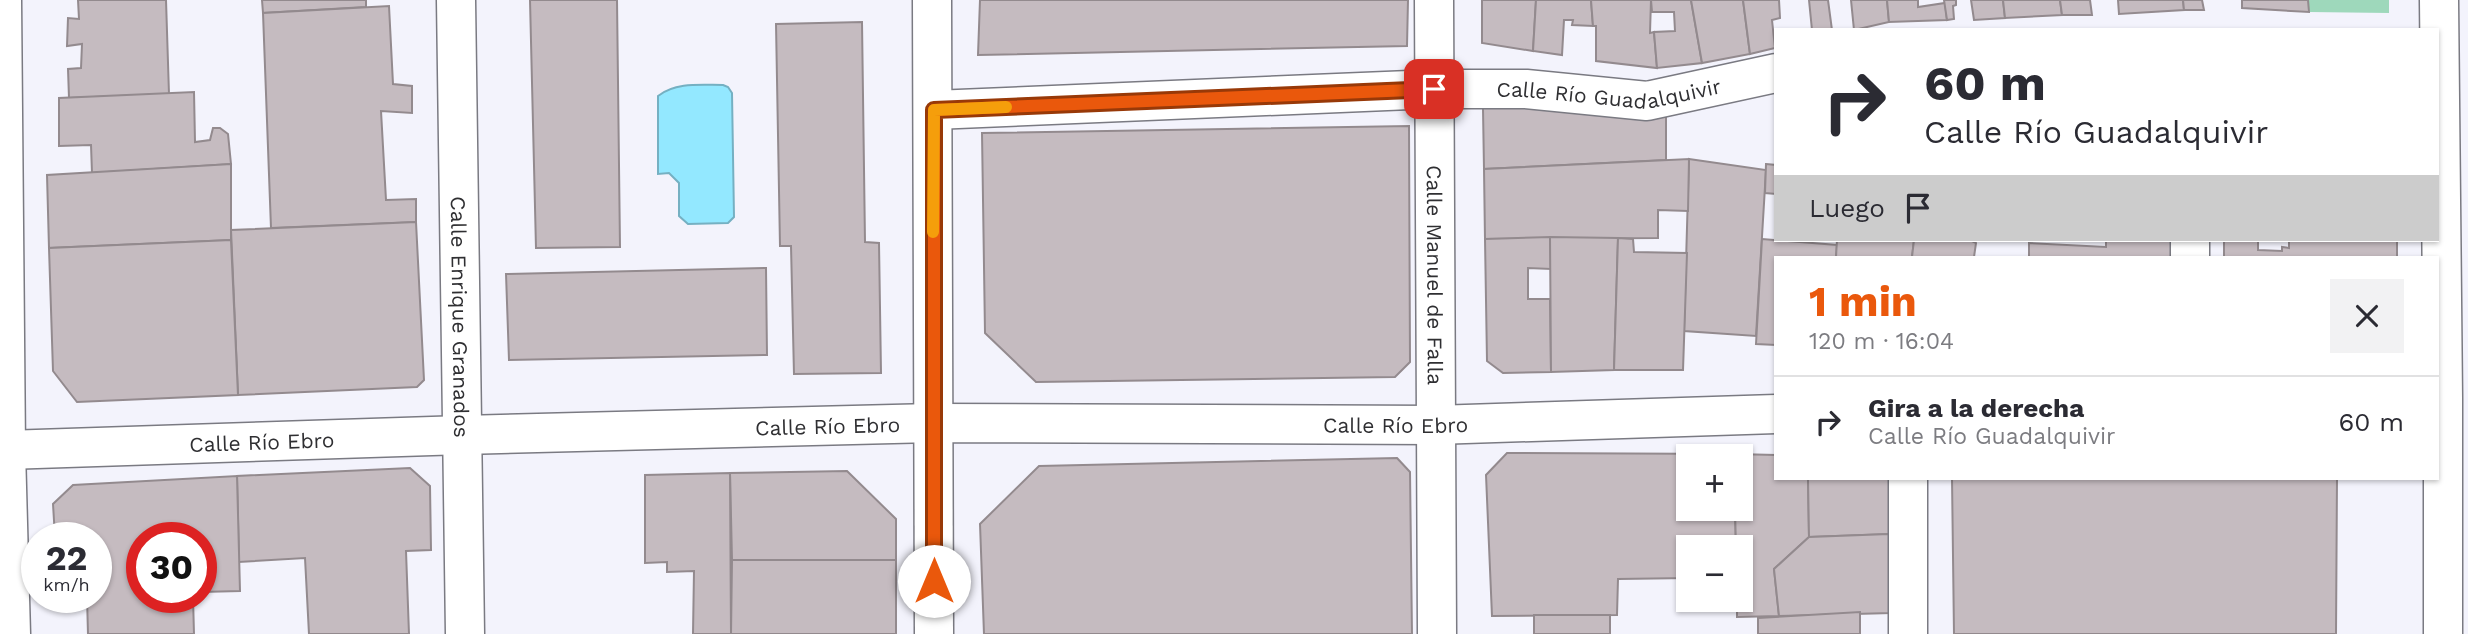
<!DOCTYPE html>
<html lang="es">
<head>
<meta charset="utf-8">
<style>
  :root { --surface:#fff; --page:#f2f2f3; --text:#2b2b33; --muted:#7c7c81; --line:#e1e1e2; --accent:#ea580c }
  body { margin:0; font-family:"Work Sans",sans-serif; background:var(--page); color:var(--text); height:100vh; display:flex; flex-direction:column; font-size:26px; white-space:nowrap }
  * { box-sizing:border-box; margin:0 }
  p { font-size:23px; color:var(--muted) }
  .icon { flex:none; width:38px; height:38px; fill:none; stroke:currentColor; stroke-width:2; stroke-linecap:round; stroke-linejoin:round }
  .map { position:relative; flex:1; overflow:hidden }
  .details { position:absolute; left:1774px; top:256px; width:665px; height:224px; display:flex; flex-direction:column; background:var(--surface); border-radius:0px; box-shadow:0 2px 5px #0004 }
  .details>* { flex:none }
  .hud { position:absolute; left:1774px; top:28px; width:665px; height:214px; border-radius:0px; box-shadow:0 2px 5px #0004; background:#fff; color:var(--text); overflow:hidden }
  .controls { position:absolute; left:1676px; top:444px; display:grid; gap:14px }
  .controls a { display:grid; place-items:center; width:77px; height:77px; border-radius:0px; background:var(--surface); box-shadow:0 2px 5px #0004; font-size:35px }
  .speed { position:absolute; left:21px; top:522px; display:flex; gap:14px; font-size:35px; font-weight:700; text-align:center }
  .speed>* { display:grid; place-content:center; width:91px; height:91px; border-radius:50%; background:var(--surface); box-shadow:0 2px 5px #0004; line-height:1 }
  .speed small { font-size:18px; font-weight:400 }
  .speed .limit { border:10px solid #d22; background:#fff; color:#111 }
  .pin { position:absolute; display:grid; place-items:center; width:60px; height:60px; color:#fff; margin:-30px; border-radius:14px; box-shadow:0 4px 10px #0006 }
  .me { position:absolute; width:77px; margin:-38px; rotate:0deg; stroke-linejoin:round; filter:drop-shadow(0 0 5px #0008) }
  .turn { display:flex; align-items:center; gap:24px; height:147px; padding:0 35px; font-size:32px }
  .turn .icon { width:91px; height:91px; stroke-width:2.5 }
  .turn b { display:block; font-size:49px; line-height:60px }
  .then { display:flex; align-items:center; height:66px; padding:0 35px; background:#0003; gap:14px; font-size:26px }
  .round { display:grid; place-items:center; flex:none; width:74px; height:74px; border-radius:0px; background:var(--page) }
  .head { display:flex; align-items:center; justify-content:space-between; height:119px; padding:0 35px }
  h1 { font-size:42px; font-weight:700; line-height:52px; color:var(--accent) }
  ul { padding:0; list-style:none }
  li { display:flex; align-items:center; gap:21px; height:91px; padding:0 35px; border-top:2px solid var(--line) }
  li div { flex:1 }
  li b { display:block; font-size:26px }
  li em { font-style:normal }
  .map>svg:first-child { display:block }
</style>
</head>
<body>
<div class="map">
<svg width="2468" height="634" viewBox="0 0 2468 634">
  <rect width="100%" height="100%" fill="#f3f3fc"/>
  <path fill="#9ed8bb" d="M 2308,0 L 2389,0 L 2389,13 L 2309,12 Z"/>
  <path fill="#93e8ff" stroke="#75b0c2" stroke-width="2" d="M 723,85 L 728,87 L 732,93 L 734,217 L 728,223 L 688,224 L 679,216 L 679,183 L 669,173 L 658,174 L 658,96 C 676,82 700,85 723,85 Z"/>
  <g fill="#c5bbc0" stroke="#938a8e" stroke-width="2">
    <path d="M 78,0 L 166,0 L 169,94 L 69,98 L 68,69 L 81,68 L 82,44 L 67,46 L 68,18 L 79,19 Z"/>
    <path d="M 262,0 L 366,0 L 366,7 L 263,13 Z"/>
    <path d="M 530,0 L 617,0 L 620,247 L 536,248 Z"/>
    <path d="M 980,0 L 1408,0 L 1407,46 L 978,55 Z"/>
    <path d="M 1482,0 L 1536,0 L 1533,51 L 1482,43 Z"/>
    <path d="M 1536,0 L 1591,0 L 1593,26 L 1572,25 L 1573,20 L 1564,20 L 1562,55 L 1533,51 Z"/>
    <path d="M 1591,0 L 1651,0 L 1650,33 L 1654,32 L 1657,68 L 1596,61 L 1596,26 L 1593,26 Z"/>
    <path d="M 1651,0 L 1691,0 L 1702,63 L 1657,68 L 1654,32 L 1675,31 L 1674,12 L 1652,12 Z"/>
    <path d="M 1691,0 L 1743,0 L 1750,54 L 1702,63 Z"/>
    <path d="M 1743,0 L 1779,0 L 1780,18 L 1772,20 L 1775,48 L 1750,54 Z"/>
    <path d="M 1809,0 L 1828,0 L 1832,30 L 1812,30 Z"/>
    <path d="M 1851,0 L 1887,0 L 1889,22 L 1854,30 Z"/>
    <path d="M 1887,0 L 1918,0 L 1918,7 L 1945,3 L 1947,20 L 1889,22 Z"/>
    <path d="M 1944,0 L 1956,0 L 1956,5 L 1953,6 L 1954,19 L 1947,20 Z"/>
    <path d="M 1971,0 L 2003,0 L 2005,18 L 1974,20 Z"/>
    <path d="M 2003,0 L 2060,0 L 2062,15 L 2005,18 Z"/>
    <path d="M 2060,0 L 2090,0 L 2092,15 L 2062,15 Z"/>
    <path d="M 2118,0 L 2183,0 L 2184,10 L 2119,14 Z"/>
    <path d="M 2183,0 L 2202,0 L 2204,10 L 2184,10 Z"/>
    <path d="M 2242,0 L 2308,0 L 2309,12 L 2242,8 Z"/>
    <path d="M 389,6 L 393,84 L 412,86 L 412,113 L 381,111 L 386,200 L 416,199 L 416,222 L 271,228 L 263,13 Z"/>
    <path d="M 862,22 L 865,242 L 879,243 L 881,373 L 794,374 L 791,246 L 780,246 L 776,24 Z"/>
    <path d="M 194,92 L 195,142 L 210,140 L 213,128 L 220,128 L 228,134 L 231,164 L 92,173 L 91,145 L 59,146 L 59,98 Z"/>
    <path d="M 1495,92 L 1666,115 L 1666,160 L 1484,169 L 1483,109 Z"/>
    <path d="M 1409,126 L 1410,362 L 1395,377 L 1036,382 L 985,333 L 982,133 Z"/>
    <path d="M 1689,159 L 1766,170 L 1756,336 L 1684,331 Z"/>
    <path d="M 1689,159 L 1688,211 L 1658,210 L 1658,238 L 1485,239 L 1484,169 Z"/>
    <path d="M 231,164 L 231,240 L 49,248 L 47,175 Z"/>
    <path d="M 1766,164 L 1776,165 L 1776,194 L 1765,193 Z"/>
    <path d="M 416,222 L 424,380 L 417,387 L 238,395 L 231,230 Z"/>
    <path d="M 1550,237 L 1551,269 L 1528,268 L 1528,299 L 1550,299 L 1551,372 L 1503,373 L 1487,361 L 1485,239 Z"/>
    <path d="M 1550,237 L 1618,238 L 1614,370 L 1551,372 Z"/>
    <path d="M 1618,238 L 1633,239 L 1634,252 L 1687,253 L 1683,370 L 1614,370 Z"/>
    <path d="M 1762,239 L 1837,245 L 1836,257 L 1776,257 L 1776,345 L 1756,344 Z"/>
    <path d="M 231,240 L 238,395 L 77,402 L 53,371 L 49,248 Z"/>
    <path d="M 1837,240 L 1914,240 L 1912,257 L 1836,257 Z"/>
    <path d="M 1914,240 L 1970,240 L 1976,243 L 1974,257 L 1912,257 Z"/>
    <path d="M 2106,240 L 2179,240 L 2178,257 L 2029,257 L 2029,243 L 2106,247 Z"/>
    <path d="M 2224,240 L 2258,240 L 2258,250 L 2282,251 L 2282,247 L 2289,248 L 2289,240 L 2397,240 L 2397,257 L 2224,257 Z"/>
    <path d="M 766,268 L 767,355 L 509,360 L 506,274 Z"/>
    <path d="M 1507,453 L 1734,454 L 1734,457 L 1689,457 L 1689,509 L 1735,509 L 1736,548 L 1689,548 L 1689,578 L 1618,579 L 1617,615 L 1492,616 L 1486,475 Z"/>
    <path d="M 1734,454 L 1776,455 L 1776,478 L 1808,478 L 1809,537 L 1774,569 L 1779,616 L 1737,617 L 1737,600 L 1741,600 L 1741,548 L 1736,548 L 1735,509 L 1741,509 L 1741,457 L 1734,457 Z"/>
    <path d="M 1397,458 L 1410,472 L 1412,634 L 984,634 L 980,524 L 1039,466 Z"/>
    <path d="M 410,468 L 430,486 L 431,550 L 406,551 L 409,634 L 309,634 L 305,558 L 239,562 L 237,476 Z"/>
    <path d="M 847,471 L 896,519 L 896,560 L 732,560 L 730,473 Z"/>
    <path d="M 730,473 L 731,634 L 693,634 L 694,571 L 667,572 L 667,562 L 645,563 L 645,475 Z"/>
    <path d="M 237,476 L 240,591 L 201,592 L 201,537 L 142,537 L 142,597 L 193,597 L 194,634 L 88,634 L 87,597 L 96,597 L 96,537 L 55,537 L 53,504 L 73,485 Z"/>
    <path d="M 1808,478 L 1890,478 L 1889,534 L 1809,537 Z"/>
    <path d="M 1952,478 L 2337,478 L 2336,634 L 1954,634 Z"/>
    <path d="M 1889,534 L 1891,613 L 1779,616 L 1774,569 L 1809,537 Z"/>
    <path d="M 732,560 L 896,560 L 896,634 L 731,634 Z"/>
    <path d="M 1860,612 L 1860,634 L 1758,634 L 1758,618 Z"/>
    <rect x="1534" y="615" width="76" height="19"/>
  </g>
  <g fill="none" stroke-linecap="round" stroke-linejoin="round">
    <defs>
      <g id="minor">
        <path d="M 2,0 L 6,450 L 11,634"/>
        <path id="s1" d="M 456,0 L 465,634"/>
        <path d="M 932,0 L 934,634"/>
        <path id="s2" d="M 1434,0 L 1437,634"/>
        <path id="s3" d="M 934,110 L 1434,89 L 1526,89 L 1647,101 L 1776,73"/>
        <path d="M 2190,257 L 2190,240"/>
        <path id="s4" d="M 6,450 L 463,435 L 933,423 L 1435,425 L 1776,414"/>
        <path d="M 1908,478 L 1908,634"/>
      </g>
      <path id="primary" d="M 2439,0 L 2443,398 L 2443,634"/>
    </defs>
    <use href="#minor" stroke="#7a7a82" stroke-width="41"/>
    <use href="#primary" stroke="#7a7a82" stroke-width="41"/>
    <use href="#minor" stroke="#fff" stroke-width="38"/>
    <use href="#primary" stroke="#fff" stroke-width="38"/>
  </g>
  <g fill="none" stroke-linecap="round" stroke-linejoin="round">
    <defs>
      <path id="route" d="M 934,581 L 934,110 L 1434,89"/>
    </defs>
    <use href="#route" stroke="#983908" stroke-width="18"/>
    <use href="#route" stroke="#ea580c" stroke-width="12"/>
    <path stroke="#f59e0b" stroke-width="12" d="M 933,232 L 934,110 L 1006,107"/>
  </g>
  <g text-anchor="middle" dominant-baseline="central" stroke-width="5" stroke-linejoin="round" paint-order="stroke">
    <g font-size="21" fill="#2f2f32" stroke="#f3f3fc">
      <text stroke="none"><textPath href="#s3" startOffset="676">Calle Río Guadalquivir</textPath></text>
      <text stroke="none"><textPath href="#s2" startOffset="275">Calle Manuel de Falla</textPath></text>
      <text stroke="none"><textPath href="#s1" startOffset="317">Calle Enrique Granados</textPath></text>
      <text stroke="none"><textPath href="#s4" startOffset="1390">Calle Río Ebro</textPath></text>
      <text stroke="none"><textPath href="#s4" startOffset="822">Calle Río Ebro</textPath></text>
      <text stroke="none"><textPath href="#s4" startOffset="256">Calle Río Ebro</textPath></text>
    </g>
  </g>
</svg>
<div class="controls">
<a>+</a>
<a>−</a>
</div>
<div class="speed"><div>22<small>km/h</small></div><div class="limit">30</div></div>
<div class="pin" style="left:1434px;top:89px;background:#d93025"><svg class="icon" aria-label="arrive" viewBox="0 0 24 24"><path d="M6 21V4h12l-3 4 3 4H6"/></svg></div>
<svg class="me" style="left:934px;top:581px" viewBox="-20 -20 40 40"><circle r="19" fill="#fff"/><path d="M0-13L10 11 0 6-10 11z" fill="#ea580c"/></svg>
<div class="hud">
<div class="turn"><svg class="icon" aria-label="right" viewBox="0 0 24 24"><path d="M7 20v-9h11M14 6l5 5-5 5"/></svg><div><b>60 m</b>Calle Río Guadalquivir</div></div>
<div class="then">Luego<svg class="icon" aria-label="arrive" viewBox="0 0 24 24"><path d="M6 21V4h12l-3 4 3 4H6"/></svg></div>
</div>
<section class="details">
<div class="head"><div><h1>1 min</h1><p>120 m · 16:04</p></div><a class="round"><svg class="icon" aria-label="close" viewBox="0 0 24 24"><path d="M6 6l12 12M18 6L6 18"/></svg></a></div>
<ul>
<li><svg class="icon" aria-label="right" viewBox="0 0 24 24"><path d="M7 20v-9h11M14 6l5 5-5 5"/></svg><div><b>Gira a la derecha</b><p>Calle Río Guadalquivir</p></div><em>60 m</em></li>
</ul>
</section>
</div>
</body>
</html>
